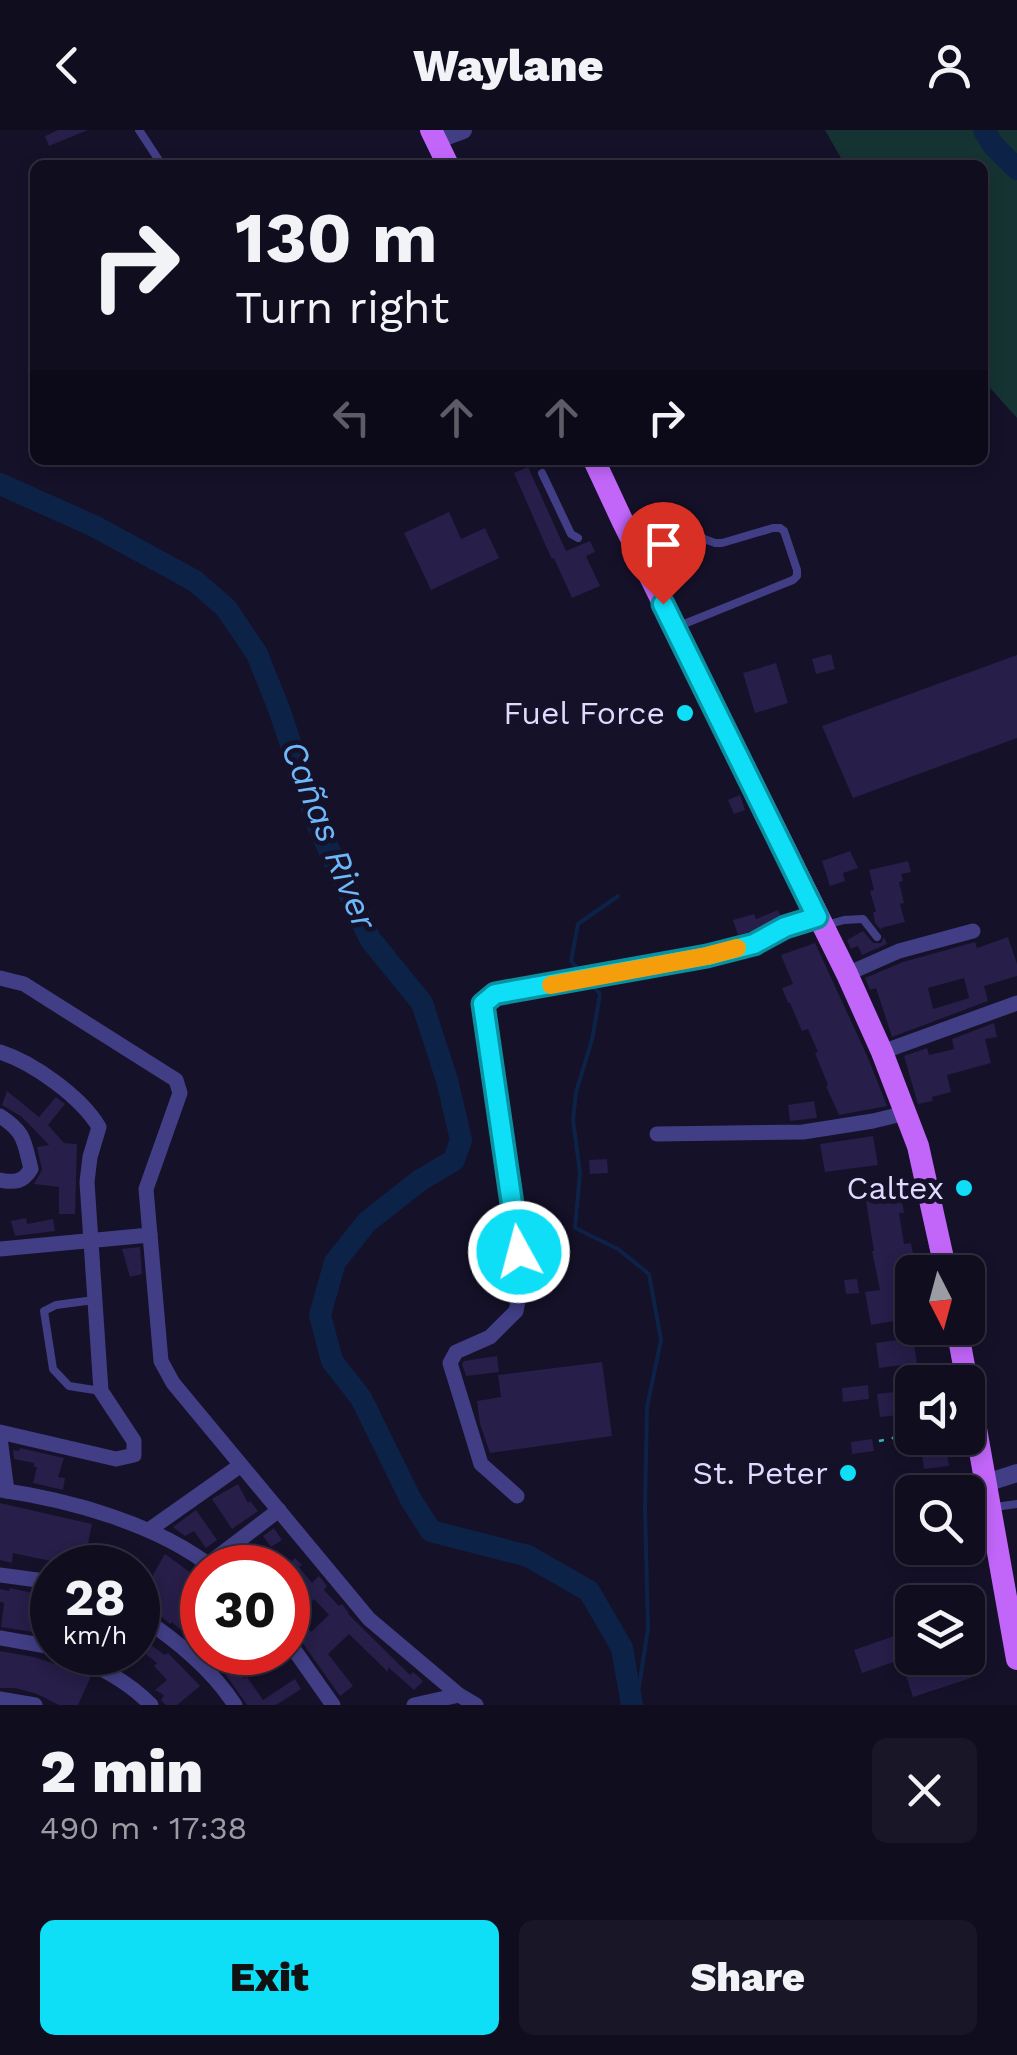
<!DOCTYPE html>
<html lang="en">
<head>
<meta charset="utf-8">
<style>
  :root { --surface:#100d1f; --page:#191628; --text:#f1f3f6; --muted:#9c9ca4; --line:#302d3d; --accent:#0edff7 }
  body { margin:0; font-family:"Work Sans",sans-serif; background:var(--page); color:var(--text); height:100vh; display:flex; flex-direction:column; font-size:38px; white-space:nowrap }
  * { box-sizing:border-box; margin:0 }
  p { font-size:32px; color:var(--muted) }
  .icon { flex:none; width:55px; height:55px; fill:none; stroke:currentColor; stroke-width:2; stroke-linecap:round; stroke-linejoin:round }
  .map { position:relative; height:1575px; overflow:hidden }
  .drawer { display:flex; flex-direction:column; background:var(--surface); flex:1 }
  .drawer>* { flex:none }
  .hud { position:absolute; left:30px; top:30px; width:958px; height:305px; border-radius:15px; box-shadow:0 5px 15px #0003,0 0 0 2px var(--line); background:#100d1f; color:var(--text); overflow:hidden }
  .needle { width:65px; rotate:174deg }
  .fabs { position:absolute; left:895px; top:1125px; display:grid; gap:20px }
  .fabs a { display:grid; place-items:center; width:90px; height:90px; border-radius:15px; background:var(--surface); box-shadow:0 5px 15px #0003,0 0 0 2px var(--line); font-size:50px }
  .speed { position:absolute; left:30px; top:1415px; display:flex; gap:20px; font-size:50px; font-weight:700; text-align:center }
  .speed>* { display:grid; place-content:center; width:130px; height:130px; border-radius:50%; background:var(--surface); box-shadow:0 5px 15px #0003,0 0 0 2px var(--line); line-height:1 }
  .speed small { font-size:25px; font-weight:400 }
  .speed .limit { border:15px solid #d22; background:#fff; color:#111 }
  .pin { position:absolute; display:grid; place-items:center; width:85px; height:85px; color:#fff; margin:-102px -42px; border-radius:50% 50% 50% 0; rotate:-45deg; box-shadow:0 0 10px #0007 }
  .pin .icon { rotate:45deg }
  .me { position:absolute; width:110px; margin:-55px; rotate:353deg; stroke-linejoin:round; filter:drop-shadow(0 0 8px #0008) }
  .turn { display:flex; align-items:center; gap:35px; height:210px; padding:0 40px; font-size:45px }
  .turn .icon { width:130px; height:130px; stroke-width:2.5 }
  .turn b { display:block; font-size:70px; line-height:85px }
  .lanes { display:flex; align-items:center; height:95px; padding:0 40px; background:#0003; justify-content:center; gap:50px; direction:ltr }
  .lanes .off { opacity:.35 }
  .round { display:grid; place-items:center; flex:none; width:105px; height:105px; border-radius:15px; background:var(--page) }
  .headline { display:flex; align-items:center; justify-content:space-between; height:170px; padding:0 40px }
  h1 { font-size:60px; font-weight:800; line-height:75px }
  .cta { display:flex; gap:20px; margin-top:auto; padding:20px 40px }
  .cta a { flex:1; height:115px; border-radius:15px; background:var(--accent); color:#111; font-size:40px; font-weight:800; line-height:115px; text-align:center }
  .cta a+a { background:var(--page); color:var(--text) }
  header { display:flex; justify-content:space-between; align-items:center; height:130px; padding:0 40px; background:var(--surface); font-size:45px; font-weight:800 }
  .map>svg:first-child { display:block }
</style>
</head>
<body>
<header><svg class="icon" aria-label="back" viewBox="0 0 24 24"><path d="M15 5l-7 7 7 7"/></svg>Waylane<svg class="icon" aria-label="person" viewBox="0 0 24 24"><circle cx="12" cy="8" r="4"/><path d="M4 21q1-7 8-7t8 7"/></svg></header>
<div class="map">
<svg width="1017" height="1575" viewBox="0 0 1017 1575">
  <rect width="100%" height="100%" fill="#151129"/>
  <path fill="#153332" d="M 825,0 L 1017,0 L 1017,288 L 983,250 L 982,35 L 845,35 Z"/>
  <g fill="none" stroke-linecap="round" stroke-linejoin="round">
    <g stroke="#0d2247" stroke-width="4">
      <path d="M 580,841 L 571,831 L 578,794 L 618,766"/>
      <path d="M 589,852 L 600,864 L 592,910 L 576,962 L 573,990 L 580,1043 L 575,1098 L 618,1119 L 649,1144 L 661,1210 L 647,1277 L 645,1378 L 648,1499 L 636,1575"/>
    </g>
    <g stroke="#0d2247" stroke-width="22">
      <path d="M 984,0 L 993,15 L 1017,39"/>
      <path d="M 0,354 L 94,396 L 195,451 L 226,478 L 257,524 L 279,579 L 319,698 L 370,809 L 422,873 L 447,950 L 461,1010 L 454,1030 L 419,1051 L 367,1092 L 335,1132 L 320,1185 L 332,1231 L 361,1268 L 411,1370 L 431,1401 L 528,1426 L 589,1461 L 622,1518 L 632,1575"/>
    </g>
  </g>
  <g fill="#271e49" fill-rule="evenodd">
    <path d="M 58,0 L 88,0 L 49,16 L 45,6 Z"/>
    <path d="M 528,337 L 566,421 L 590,411 L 595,422 L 586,426 L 600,456 L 572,468 L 554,428 L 552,429 L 545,414 L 514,343 Z"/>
    <path d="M 449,382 L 461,409 L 485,398 L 499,428 L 431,460 L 404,403 Z"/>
    <path d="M 831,524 L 835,539 L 816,544 L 812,529 Z"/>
    <path d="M 1017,525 L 1017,608 L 853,668 L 822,596 Z"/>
    <path d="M 776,533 L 788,573 L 755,583 L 743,543 Z"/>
    <path d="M 740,665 L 745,680 L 734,684 L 728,670 Z"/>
    <path d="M 850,721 L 858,738 L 843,743 L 845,751 L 830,756 L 822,731 Z"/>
    <path d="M 908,731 L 911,742 L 901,744 L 903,751 L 899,752 L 904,773 L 900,774 L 905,792 L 881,798 L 882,801 L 875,793 L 873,782 L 876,782 L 870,761 L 874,760 L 869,740 Z"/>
    <path d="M 778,780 L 781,787 L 756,800 L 738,805 L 733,790 L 754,784 L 756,789 Z"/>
    <path d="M 863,801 L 873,813 L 881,813 L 884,807 L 887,814 L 862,825 L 858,816 L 851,819 L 847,810 Z"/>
    <path d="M 1008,807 L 1017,834 L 1017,846 L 984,856 L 988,871 L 892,907 L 876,858 L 870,860 L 865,848 L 903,832 L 975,812 L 977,818 ZM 964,848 L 969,868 L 933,879 L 928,858 Z"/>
    <path d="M 815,813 L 868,928 L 887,976 L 839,985 L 826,956 L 828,955 L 815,923 L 818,922 L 808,899 L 802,901 L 790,873 L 788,873 L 782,858 L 793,854 L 781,825 Z"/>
    <path d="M 994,893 L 997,907 L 985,909 L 991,933 L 947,945 L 951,962 L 932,967 L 933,971 L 918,974 L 904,926 L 927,918 L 929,925 L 954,919 L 952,909 Z"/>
    <path d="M 7,961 L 39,987 L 56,967 L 65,974 L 48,995 L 64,1013 L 77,1014 L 75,1084 L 59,1084 L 59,1057 L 34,1054 L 42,1040 L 37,1017 L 49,1015 L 22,987 L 2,975 Z"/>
    <path d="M 814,971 L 817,988 L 790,991 L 788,975 Z"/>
    <path d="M 873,1006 L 878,1035 L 825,1042 L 820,1014 Z"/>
    <path d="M 607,1029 L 608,1043 L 590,1044 L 589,1030 Z"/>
    <path d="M 900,1060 L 904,1083 L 899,1083 L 904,1114 L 911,1113 L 913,1124 L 902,1126 L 905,1138 L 899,1140 L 907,1189 L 871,1195 L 865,1162 L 880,1160 L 872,1121 L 874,1121 L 866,1071 L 888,1068 L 888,1061 Z"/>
    <path d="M 26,1088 L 27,1094 L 53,1089 L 55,1101 L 15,1106 L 11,1091 Z"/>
    <path d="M 140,1117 L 142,1144 L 130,1147 L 122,1119 Z"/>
    <path d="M 857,1149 L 859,1163 L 846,1164 L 844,1150 Z"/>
    <path d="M 913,1208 L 917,1233 L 879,1238 L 876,1213 Z"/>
    <path d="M 497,1226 L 499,1242 L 466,1246 L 462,1234 L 464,1231 Z"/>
    <path d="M 602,1232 L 612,1306 L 490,1323 L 480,1294 L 477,1271 L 501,1267 L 498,1245 Z"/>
    <path d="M 868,1255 L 869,1269 L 843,1272 L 842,1258 Z"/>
    <path d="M 904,1261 L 907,1284 L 880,1287 L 877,1264 Z"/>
    <path d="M 872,1309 L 874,1321 L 852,1324 L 851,1312 Z"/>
    <path d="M 20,1318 L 64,1328 L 58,1347 L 65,1348 L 63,1360 L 33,1353 L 37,1337 L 34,1337 L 34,1333 L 14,1329 L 13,1320 L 19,1321 Z"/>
    <path d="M 947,1323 L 949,1336 L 924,1339 L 922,1325 Z"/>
    <path d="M 238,1354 L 248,1373 L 250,1371 L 258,1381 L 232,1399 L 212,1369 Z"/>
    <path d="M 0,1373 L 92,1394 L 83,1438 L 13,1423 L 12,1433 L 0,1430 Z"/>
    <path d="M 196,1380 L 217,1410 L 206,1418 L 194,1401 L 185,1406 L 173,1397 Z"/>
    <path d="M 274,1398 L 282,1410 L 271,1417 L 263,1406 Z"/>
    <path d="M 165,1424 L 202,1451 L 202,1477 L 190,1490 L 202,1501 L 202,1519 L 172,1492 L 170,1494 L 148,1475 L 146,1477 L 138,1471 Z"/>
    <path d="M 295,1428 L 302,1435 L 299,1437 L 312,1453 L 319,1446 L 327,1456 L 324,1460 L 339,1476 L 342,1474 L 349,1483 L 348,1484 L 410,1545 L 413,1542 L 423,1551 L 414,1560 L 388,1537 L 388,1542 L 349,1504 L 328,1524 L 353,1556 L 340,1566 L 297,1505 L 288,1499 L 288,1471 L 311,1502 L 329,1485 L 314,1469 L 302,1481 L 294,1469 L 304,1462 L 285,1437 Z"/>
    <path d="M 949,1455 L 953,1472 L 925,1472 L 922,1462 Z"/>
    <path d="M 10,1458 L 52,1467 L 47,1490 L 52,1492 L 52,1505 L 1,1497 L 4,1473 L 0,1472 L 0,1459 L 9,1461 Z"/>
    <path d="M 900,1504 L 908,1527 L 862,1543 L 854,1520 Z"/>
    <path d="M 138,1506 L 165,1525 L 168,1523 L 200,1556 L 177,1575 L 166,1575 L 161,1570 L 164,1565 L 155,1560 L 167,1550 L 154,1536 L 157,1533 L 138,1518 Z"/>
    <path d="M 0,1521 L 34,1527 L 91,1546 L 78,1575 L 59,1575 L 37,1564 L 15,1558 L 0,1558 Z"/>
    <path d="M 96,1522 L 137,1522 L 126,1540 Z"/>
    <path d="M 229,1525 L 244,1549 L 247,1547 L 263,1570 L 295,1549 L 301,1559 L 276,1575 L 247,1575 L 217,1532 Z"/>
    <path d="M 920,1528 L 964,1528 L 971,1548 L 913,1567 L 902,1533 Z"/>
  </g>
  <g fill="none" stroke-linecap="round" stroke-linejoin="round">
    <path stroke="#35b8b0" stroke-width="2.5" stroke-dasharray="5 8" stroke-linecap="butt" d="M 879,1311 L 912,1304"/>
    <g stroke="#413e86" stroke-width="8">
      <path d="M 139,0 L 162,35"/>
      <path d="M 542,343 L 571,404 L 578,408"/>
      <path d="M 626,390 L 649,388 L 715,413 L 722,413 L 773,398 L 780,398 L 784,401 L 797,440 L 797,446 L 793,450 L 679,496"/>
      <path d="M 826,795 L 844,790 L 863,789 L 877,807"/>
      <path d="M 94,1170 L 56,1175 L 44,1181 L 53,1239 L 69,1256 L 101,1261"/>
      <path d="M 968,1372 L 985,1371"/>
      <path d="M 995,1377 L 1017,1374"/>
      <path d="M 899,1382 L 912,1380"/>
    </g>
    <g stroke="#413e86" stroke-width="15">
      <path d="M 847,844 L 899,821 L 973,801"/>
      <path d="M 0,848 L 24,854 L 176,950 L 180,963 L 146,1059 L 161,1231 L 173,1253 L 369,1489 L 459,1565 L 476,1575"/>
      <path d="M 0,922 C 34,933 81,967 99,997 L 90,1027 L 87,1052 L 101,1261 L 134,1311 L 134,1325 L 116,1329 L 0,1302"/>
      <path d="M 882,922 L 1017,873"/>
      <path d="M 0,986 C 25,1002 24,1011 31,1039 C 23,1052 15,1053 0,1050"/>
      <path d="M 657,1004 L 803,1002 L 873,991 L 906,983"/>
      <path d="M 0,1119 L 150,1105"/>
      <path d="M 0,1308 L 7,1361"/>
      <path d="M 0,1360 C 70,1370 157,1394 213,1438"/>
      <path d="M 517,1366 L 481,1334 L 450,1233 L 456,1222 L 490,1207 L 516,1181 L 522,1152 L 512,1061 L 483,873 L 495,863 L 707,825 L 754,814 L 785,797 L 817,787"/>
      <path d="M 149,1400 L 241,1335"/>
      <path d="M 208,1434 L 279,1380"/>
      <path d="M 0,1445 L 52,1452"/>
      <path d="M 138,1485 C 175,1509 211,1538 235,1575"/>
      <path d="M 0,1508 L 52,1517"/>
      <path d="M 288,1511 L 333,1575"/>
      <path d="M 65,1522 C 97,1536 127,1550 151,1575"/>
      <path d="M 0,1569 L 35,1575"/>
      <path d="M 414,1575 L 459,1565"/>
    </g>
    <g stroke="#413e86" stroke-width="18">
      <path d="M 436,10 L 463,0"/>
      <path d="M 986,1353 L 1017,1343"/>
    </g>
    <g stroke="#c266fa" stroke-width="22">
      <path d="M 431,0 L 448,35"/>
      <path d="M 594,330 L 622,390 L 847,844 L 882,922 L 918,1016 L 946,1142"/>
      <path d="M 957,1198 L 967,1252"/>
      <path d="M 968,1254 L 1017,1529"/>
    </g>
  </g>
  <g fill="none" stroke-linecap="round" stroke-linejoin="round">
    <defs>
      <path id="route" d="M 519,1122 L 483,874 L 495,864 L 707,826 L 754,814 L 785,797 L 817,787 L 663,474"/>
    </defs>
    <use href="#route" stroke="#0991a1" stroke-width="25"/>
    <use href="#route" stroke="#0edff7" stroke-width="18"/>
    <path stroke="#f59e0b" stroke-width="18" d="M 551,855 L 707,826 L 737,818"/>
  </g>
  <g fill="#0edff7" stroke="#151129" stroke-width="4">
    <circle cx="685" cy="583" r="10"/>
    <circle cx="964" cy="1058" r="10"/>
    <circle cx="848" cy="1343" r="10"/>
  </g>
  <g text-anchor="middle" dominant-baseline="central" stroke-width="10" stroke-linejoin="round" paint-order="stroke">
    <g font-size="32" fill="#dfdbfe" stroke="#151129" text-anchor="end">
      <text x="665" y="583">Fuel Force</text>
      <text x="944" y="1058">Caltex</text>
      <text x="828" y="1343">St. Peter</text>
    </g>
    <g font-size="35" font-style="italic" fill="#6db8fa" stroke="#151129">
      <text transform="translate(329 705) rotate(68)">Cañas River</text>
    </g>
  </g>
</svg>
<div class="fabs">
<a><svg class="needle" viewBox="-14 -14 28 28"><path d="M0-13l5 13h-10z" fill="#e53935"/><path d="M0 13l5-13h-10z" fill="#9c9ca4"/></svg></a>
<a><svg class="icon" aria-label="sound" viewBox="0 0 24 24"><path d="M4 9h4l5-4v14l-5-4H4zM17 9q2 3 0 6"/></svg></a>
<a><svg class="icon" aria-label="search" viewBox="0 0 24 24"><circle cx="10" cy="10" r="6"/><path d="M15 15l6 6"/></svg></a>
<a><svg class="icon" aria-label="layers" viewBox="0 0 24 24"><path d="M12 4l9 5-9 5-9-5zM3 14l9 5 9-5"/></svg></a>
</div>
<div class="speed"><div>28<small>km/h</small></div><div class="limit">30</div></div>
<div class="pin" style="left:663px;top:474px;background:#d93025"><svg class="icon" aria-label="arrive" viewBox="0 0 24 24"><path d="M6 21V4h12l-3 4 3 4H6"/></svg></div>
<svg class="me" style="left:519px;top:1122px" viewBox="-20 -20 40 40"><circle r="17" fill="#0edff7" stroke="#fff" stroke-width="3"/><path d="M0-11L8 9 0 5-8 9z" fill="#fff"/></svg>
<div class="hud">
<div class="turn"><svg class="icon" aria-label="right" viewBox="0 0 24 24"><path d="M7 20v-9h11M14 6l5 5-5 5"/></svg><div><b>130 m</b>Turn right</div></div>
<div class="lanes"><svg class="icon off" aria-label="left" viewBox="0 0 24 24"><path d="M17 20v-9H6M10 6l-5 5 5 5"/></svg><svg class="icon off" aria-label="ahead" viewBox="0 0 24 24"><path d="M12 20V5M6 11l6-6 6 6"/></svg><svg class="icon off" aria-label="ahead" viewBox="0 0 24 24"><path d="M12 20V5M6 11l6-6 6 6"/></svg><svg class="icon" aria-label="right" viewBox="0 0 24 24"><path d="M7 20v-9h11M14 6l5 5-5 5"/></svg></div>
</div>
</div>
<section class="drawer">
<div class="headline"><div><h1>2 min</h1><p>490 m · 17:38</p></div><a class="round"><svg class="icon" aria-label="close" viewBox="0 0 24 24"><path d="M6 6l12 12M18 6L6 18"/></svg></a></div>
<div class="cta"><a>Exit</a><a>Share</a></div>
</section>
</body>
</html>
